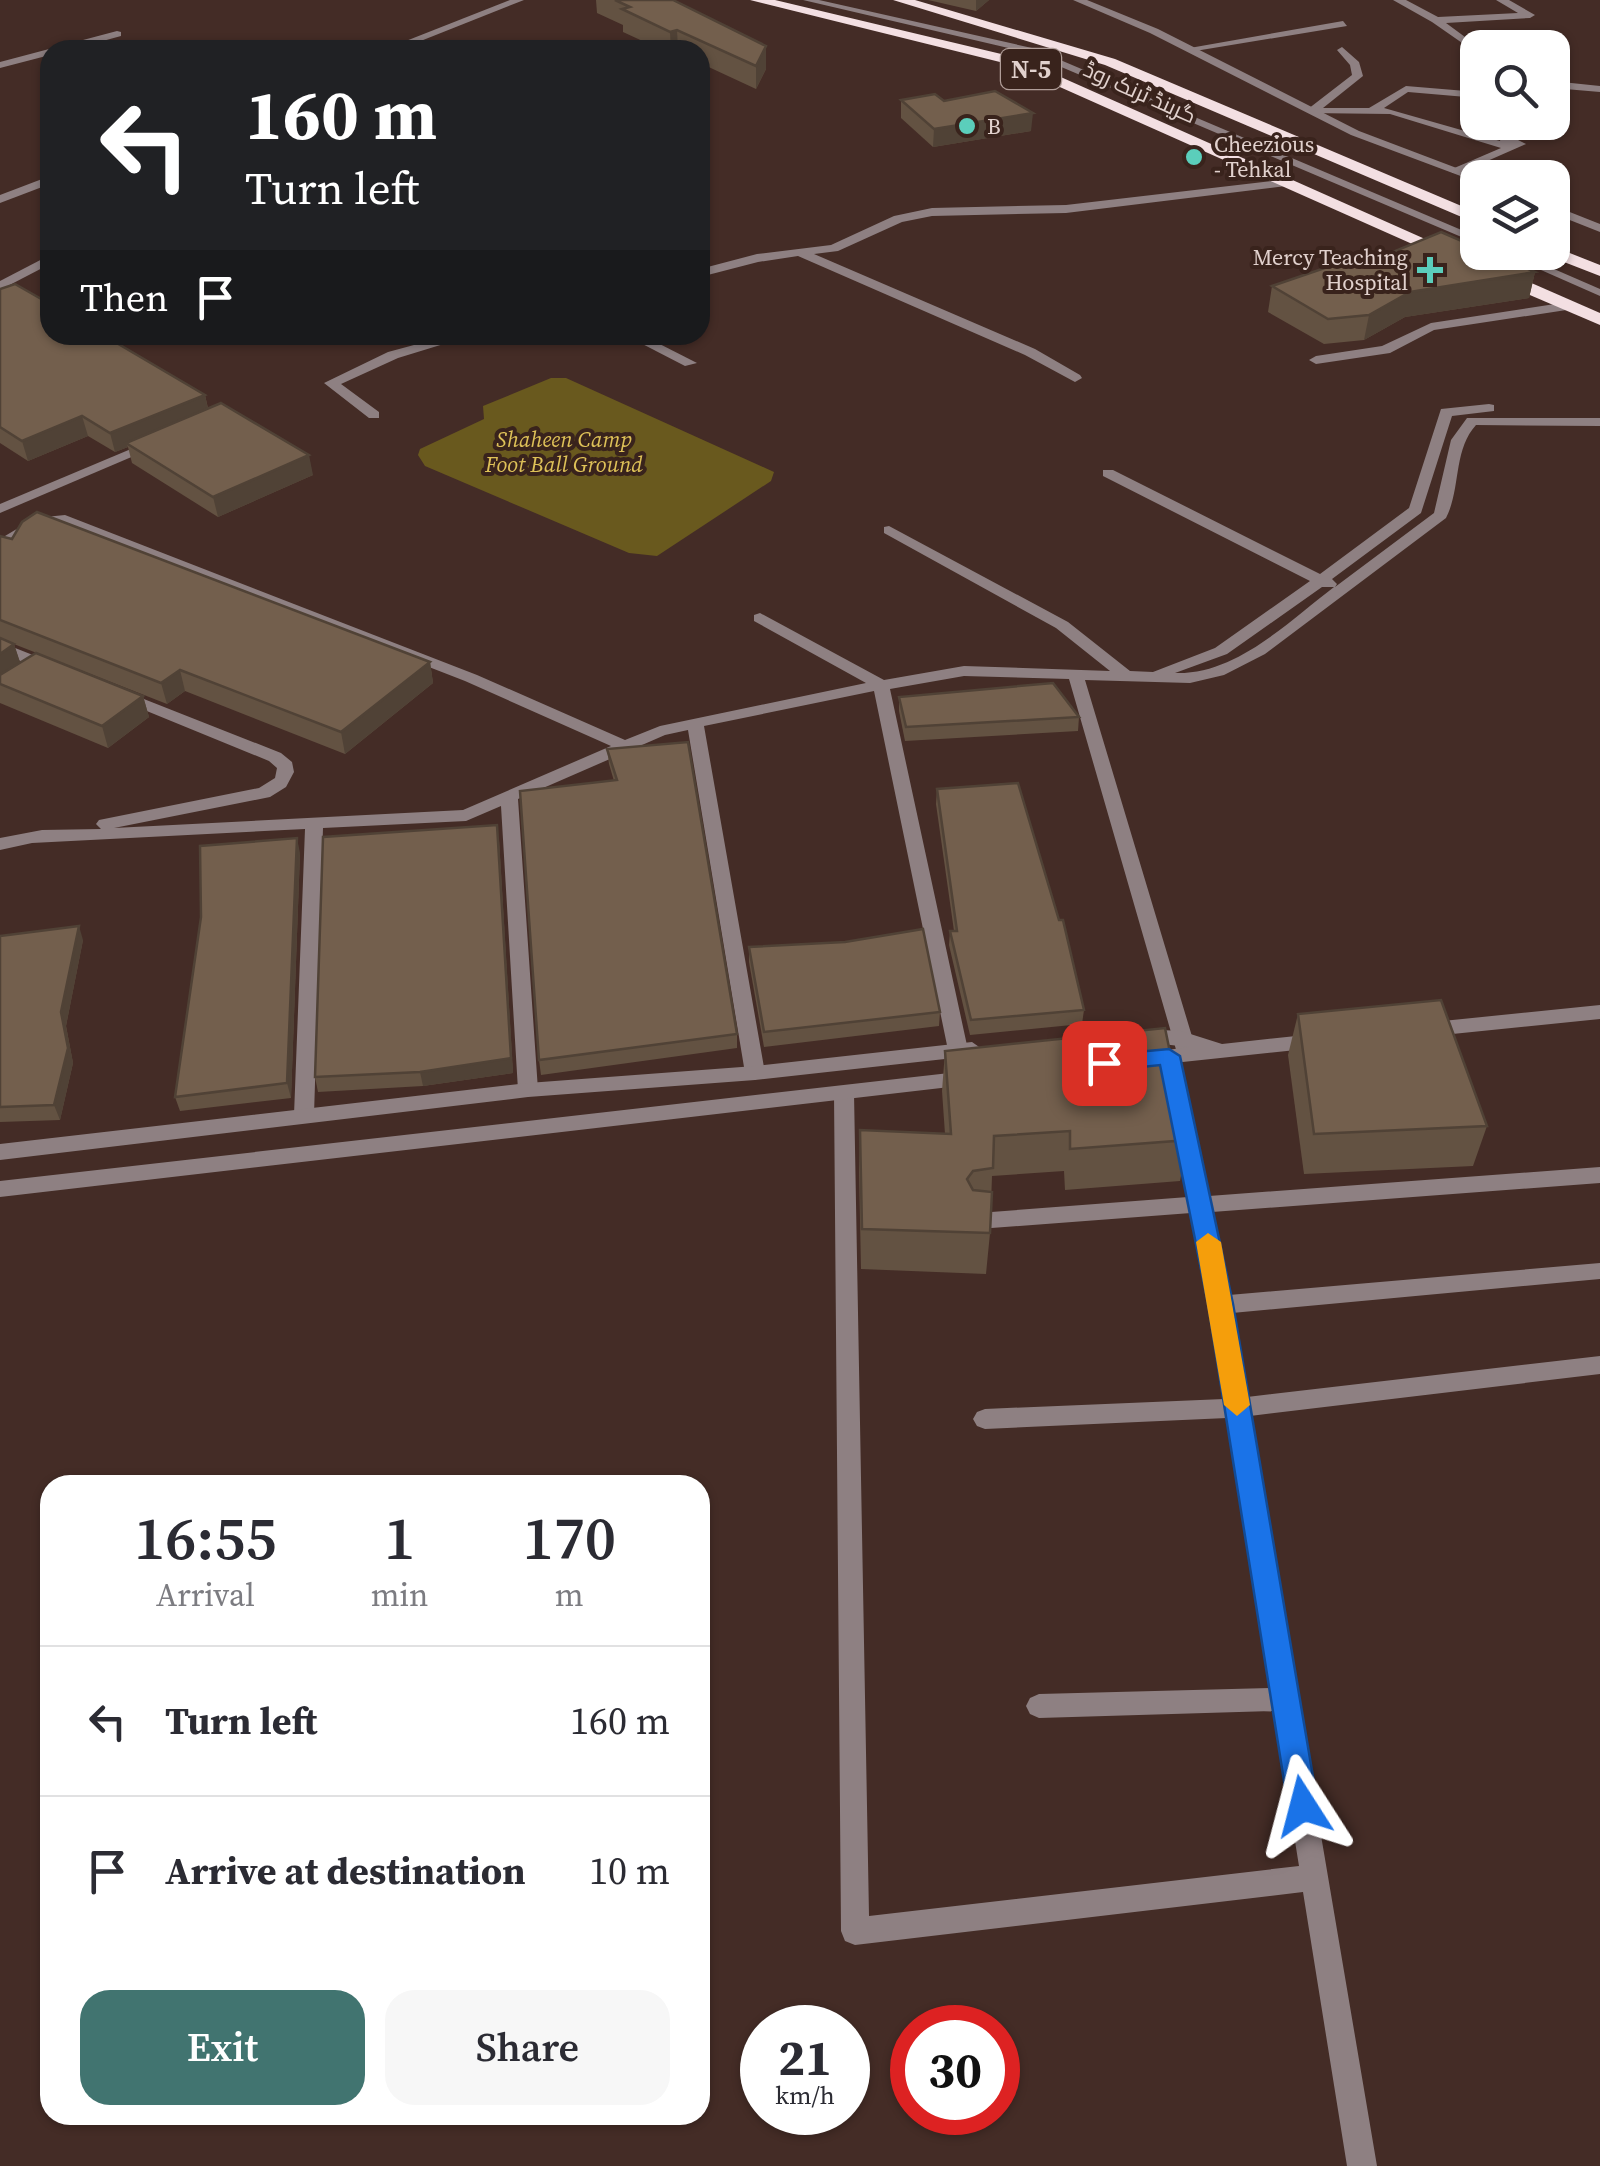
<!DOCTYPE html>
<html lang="en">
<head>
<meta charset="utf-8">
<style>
  :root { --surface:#fff; --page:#f7f7f7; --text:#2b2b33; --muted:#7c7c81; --line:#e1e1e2; --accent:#417470 }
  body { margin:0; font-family:"Source Serif 4",Cairo,serif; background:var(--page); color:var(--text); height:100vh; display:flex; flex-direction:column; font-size:38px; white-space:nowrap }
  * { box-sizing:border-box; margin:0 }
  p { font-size:32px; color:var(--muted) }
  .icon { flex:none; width:55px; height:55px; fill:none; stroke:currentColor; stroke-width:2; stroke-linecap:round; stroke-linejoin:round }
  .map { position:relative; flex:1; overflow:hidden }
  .side { position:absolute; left:40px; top:1475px; width:670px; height:650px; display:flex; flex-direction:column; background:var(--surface); border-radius:30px; box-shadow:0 2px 8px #0004 }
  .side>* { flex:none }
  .guide { position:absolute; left:40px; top:40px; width:670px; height:305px; border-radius:30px; box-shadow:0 2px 8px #0004; background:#202124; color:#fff; overflow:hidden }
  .controls { position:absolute; left:1460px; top:30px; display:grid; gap:20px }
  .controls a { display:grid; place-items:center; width:110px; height:110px; border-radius:20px; background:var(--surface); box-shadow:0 2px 8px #0004; font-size:50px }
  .speed { position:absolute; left:740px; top:2005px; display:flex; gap:20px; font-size:50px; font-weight:700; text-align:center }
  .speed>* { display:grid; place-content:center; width:130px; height:130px; border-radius:50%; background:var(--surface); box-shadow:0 2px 8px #0004; line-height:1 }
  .speed small { font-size:25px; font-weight:400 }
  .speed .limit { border:15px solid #d22; background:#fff; color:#111 }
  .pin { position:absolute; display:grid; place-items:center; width:85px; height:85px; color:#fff; margin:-42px; border-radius:20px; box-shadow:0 5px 15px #0006 }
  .me { position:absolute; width:110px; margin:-55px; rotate:351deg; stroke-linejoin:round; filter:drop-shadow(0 0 8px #0008) }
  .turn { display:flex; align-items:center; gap:35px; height:210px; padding:0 40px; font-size:45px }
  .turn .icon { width:130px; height:130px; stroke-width:2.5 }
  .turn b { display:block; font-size:70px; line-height:85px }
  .then { display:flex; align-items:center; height:95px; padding:0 40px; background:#0003; gap:20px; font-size:38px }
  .eta { display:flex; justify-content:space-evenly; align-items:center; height:170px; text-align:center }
  .eta b { font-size:60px; font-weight:600; line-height:70px }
  .primary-button { display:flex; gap:20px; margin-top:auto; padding:20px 40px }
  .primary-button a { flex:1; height:115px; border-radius:30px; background:var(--accent); color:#fff; font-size:40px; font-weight:600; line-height:115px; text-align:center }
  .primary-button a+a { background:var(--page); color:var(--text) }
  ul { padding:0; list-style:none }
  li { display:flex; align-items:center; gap:30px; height:150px; padding:0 40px; border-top:2px solid var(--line) }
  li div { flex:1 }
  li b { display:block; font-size:38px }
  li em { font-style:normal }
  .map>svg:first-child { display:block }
</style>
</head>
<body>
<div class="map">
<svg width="1600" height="2166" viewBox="0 0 1600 2166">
  <rect width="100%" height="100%" fill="#442c26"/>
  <path fill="#69591e" d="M 551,378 L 566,378 L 774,472 L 771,481 L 657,556 L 629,553 L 425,466 L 418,455 L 420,449 L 484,419 L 483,406 Z"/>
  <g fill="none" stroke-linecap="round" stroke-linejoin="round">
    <g fill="#8e8082" fill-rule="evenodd">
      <path d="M 803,0 L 819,0 L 1032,48 L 1478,237 L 1478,244 L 1026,52 Z"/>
      <path d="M 1500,252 L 1515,252 L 1600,289 L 1600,296 Z"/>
    </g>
    <g fill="#8e8082" fill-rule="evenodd">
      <path d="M 510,0 L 524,0 L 398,50 L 383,50 Z"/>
      <path d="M 1393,0 L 1406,0 L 1438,17 L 1518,13 L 1496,0 L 1509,0 L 1535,15 L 1530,18 L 1446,23 L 1480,48 L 1478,54 L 1432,22 Z"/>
      <path d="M 1343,21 L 1347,26 L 1189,52 L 1184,49 Z"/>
      <path d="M 117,31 L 121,32 L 121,36 L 70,50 L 50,50 L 50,55 L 0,68 L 0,62 Z"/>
      <path d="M 1342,47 L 1359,62 L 1363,76 L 1323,108 L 1369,108 L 1406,86 L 1478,92 L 1478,98 L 1408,92 L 1384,108 L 1500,141 L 1501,137 L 1527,122 L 1541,122 L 1514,138 L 1526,144 L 1460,173 L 1452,173 L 1452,169 L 1501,148 L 1390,114 L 1308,113 L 1308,109 L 1352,75 L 1350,65 L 1337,50 Z"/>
      <path d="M 1552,81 L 1600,86 L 1600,92 L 1565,89 L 1569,123 L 1563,126 L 1547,122 L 1557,119 Z"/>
      <path d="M 50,176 L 50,184 L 0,203 L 0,195 Z"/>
      <path d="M 1290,179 L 1294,181 L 1294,185 L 1066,213 L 932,216 L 902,222 L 838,251 L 814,254 L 1035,349 L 1080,375 L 1082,378 L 1075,382 L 1025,355 L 798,256 L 758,262 L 700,277 L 700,269 L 757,254 L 831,245 L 894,216 L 932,208 L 1066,205 Z"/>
      <path d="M 50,255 L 50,264 L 0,290 L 0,281 Z"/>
      <path d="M 1568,302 L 1574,306 L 1573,309 L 1434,330 L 1390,353 L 1316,364 L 1309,360 L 1316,356 L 1382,346 L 1431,323 Z"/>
      <path d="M 451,335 L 473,335 L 398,358 L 341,384 L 379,412 L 379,418 L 369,418 L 324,383 L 388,352 Z"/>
      <path d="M 625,335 L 642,335 L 697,363 L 685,366 Z"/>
      <path d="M 1489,404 L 1494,405 L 1494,411 L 1452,416 L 1421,513 L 1332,579 L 1337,584 L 1335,587 L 1434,513 L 1451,440 L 1467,418 L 1600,418 L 1600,426 L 1476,425 C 1453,450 1461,489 1446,518 L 1265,654 L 1224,675 L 1190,683 L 1085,680 L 1197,1053 L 1194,1058 L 1187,1060 L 1177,1053 L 1069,679 L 964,676 L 890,689 L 968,1050 L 958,1057 L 948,1050 L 874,691 L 704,726 L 765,1073 L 755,1080 L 745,1073 L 688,730 L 665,735 L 518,799 L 538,1090 L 528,1097 L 518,1090 L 501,806 L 466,821 L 323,828 L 314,1115 L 304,1122 L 294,1115 L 305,829 L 32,843 L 0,850 L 0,838 L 42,830 L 101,829 L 96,824 L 99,820 L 259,788 L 275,778 L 277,768 L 269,761 L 115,698 L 115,692 L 121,690 L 281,753 L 292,762 L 294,772 L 286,787 L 270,797 L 114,828 L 463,810 L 611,746 L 465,681 L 59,523 L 44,525 L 0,551 L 0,539 L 35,518 L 65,515 L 477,675 L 625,740 L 660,726 L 866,683 L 754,621 L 754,615 L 760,613 L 884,680 L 964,666 L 1110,671 L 1056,628 L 884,533 L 884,527 L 889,526 L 1068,622 L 1130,671 L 1153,672 L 1215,648 L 1310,581 L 1103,476 L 1103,470 L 1113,470 L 1320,574 L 1409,508 L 1441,409 ZM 1322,587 L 1334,587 C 1288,622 1236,675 1175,673 L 1227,654 Z"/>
      <path d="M 150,441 L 162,444 L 0,513 L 0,504 Z"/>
      <path d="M 0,642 L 58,665 L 60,668 L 52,673 L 46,671 L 0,653 Z"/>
      <path d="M 1176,1077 L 1186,1084 L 1209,1196 L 1600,1167 L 1600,1183 L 1212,1212 L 1229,1295 L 1600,1263 L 1600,1279 L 1232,1313 L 1247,1397 L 1600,1356 L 1600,1374 L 1250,1416 L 1377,2166 L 1347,2166 L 1303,1892 L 855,1945 L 845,1941 L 841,1931 L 834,1093 L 844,1086 L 854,1093 L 869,1916 L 1299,1866 L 1274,1711 L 1039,1718 L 1030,1714 L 1026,1706 L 1030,1698 L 1039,1694 L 1270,1688 L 1227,1418 L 985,1429 L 977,1426 L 973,1419 L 977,1412 L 985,1409 L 1224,1399 L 1191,1213 L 978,1229 L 970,1227 L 967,1221 L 970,1215 L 978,1213 L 1188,1197 L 1166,1084 Z"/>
    </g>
    <g fill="#8e8082" fill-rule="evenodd">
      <path d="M 1073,0 L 1087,0 L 1158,29 L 1359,131 L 1483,178 L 1474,181 L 1351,135 L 1150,33 Z"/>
      <path d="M 1552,205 L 1600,224 L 1600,232 L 1552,213 Z"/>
      <path d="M 1600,1005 L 1600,1019 L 1423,1037 L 1413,1030 L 1423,1023 Z"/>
      <path d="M 1141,1029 L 1181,1031 L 1222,1044 L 1315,1034 L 1325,1041 L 1315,1048 L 1145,1066 L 1138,1064 L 1135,1059 L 1138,1054 L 1189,1047 L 1134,1041 L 1131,1036 Z"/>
      <path d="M 972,1042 L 982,1049 L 972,1056 L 755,1080 L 528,1097 L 0,1160 L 0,1144 L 528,1083 L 755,1066 Z"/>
      <path d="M 967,1071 L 977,1078 L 967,1085 L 0,1197 L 0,1181 Z"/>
    </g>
    <g fill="#f3dfe2" fill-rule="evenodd">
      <path d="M 750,0 L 775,0 L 1018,58 L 1461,255 L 1446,259 L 1008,64 Z"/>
      <path d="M 893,0 L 915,0 L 1115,59 L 1478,213 L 1478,224 L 1105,65 Z"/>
      <path d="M 1552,246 L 1600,265 L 1600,276 L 1546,255 L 1552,252 Z"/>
      <path d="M 1490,270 L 1502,270 L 1600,313 L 1600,325 L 1490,278 Z"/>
    </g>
  </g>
  <g fill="#635242">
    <path d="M 596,0 L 673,0 L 766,46 L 766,69 L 756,89 L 700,63 L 700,50 L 662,50 L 623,32 L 623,25 L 597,13 Z"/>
    <path d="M 928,0 L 989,0 L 976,11 Z"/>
    <path d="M 901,100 L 944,101 L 1031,131 L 933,147 L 901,118 Z"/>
    <path d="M 1359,266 L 1535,272 L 1529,298 L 1405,317 L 1364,340 L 1324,344 L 1268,312 L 1272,286 Z"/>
    <path d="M 0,289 L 205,395 L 208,408 L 313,475 L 218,517 L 132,463 L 128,447 L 115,452 L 88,436 L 28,461 L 0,443 Z"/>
    <path d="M 0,536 L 430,662 L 433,683 L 345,754 L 185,691 L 167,704 L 1,639 L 14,644 L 20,663 L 143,696 L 149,717 L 108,748 L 0,703 Z"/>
    <path d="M 899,697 L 1079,717 L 1078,731 L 905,741 L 899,711 Z"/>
    <path d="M 607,749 L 737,1034 L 737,1048 L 541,1075 L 539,1060 L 614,781 L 609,764 Z"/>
    <path d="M 937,789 L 1084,1010 L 1082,1024 L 970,1035 L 949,945 L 950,931 L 954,931 L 936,804 Z"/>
    <path d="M 499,840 L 513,1073 L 423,1086 L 318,1092 L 315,1077 Z"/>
    <path d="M 300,853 L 291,1098 L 180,1111 L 175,1097 Z"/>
    <path d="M 0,936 L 83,940 L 66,1026 L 73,1063 L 60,1120 L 0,1122 Z"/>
    <path d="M 749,947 L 940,1012 L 939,1026 L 764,1047 L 749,962 Z"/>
    <path d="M 1298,1014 L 1487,1126 L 1473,1166 L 1304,1174 L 1288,1055 Z"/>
    <path d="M 945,1051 L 1188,1140 L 1180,1181 L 1065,1190 L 1064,1171 L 992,1176 L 990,1233 L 986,1274 L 861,1269 L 859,1171 L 860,1130 L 945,1134 L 942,1091 Z"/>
  </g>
  <g fill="#504236">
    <path d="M 976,0 L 989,0 L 976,11 Z"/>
    <path d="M 677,30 L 678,50 L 671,50 L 670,32 Z"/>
    <path d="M 766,46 L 766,69 L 756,89 L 756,66 Z"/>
    <path d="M 1033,113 L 1031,131 L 933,147 L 934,129 Z"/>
    <path d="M 1535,272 L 1529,298 L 1405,317 L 1364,340 L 1369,315 L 1410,292 Z"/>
    <path d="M 205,395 L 209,414 L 126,443 L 128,447 L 115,452 L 110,433 Z"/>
    <path d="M 82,416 L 88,436 L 28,461 L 22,441 Z"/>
    <path d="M 309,455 L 313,475 L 218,517 L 213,497 Z"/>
    <path d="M 14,644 L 21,665 L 0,679 L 0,654 Z"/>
    <path d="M 430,662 L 433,683 L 345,754 L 341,732 Z"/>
    <path d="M 180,670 L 185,691 L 167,704 L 161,683 Z"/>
    <path d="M 143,696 L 149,717 L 108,748 L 102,726 Z"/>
    <path d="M 497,825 L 513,1073 L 423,1086 L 420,1072 Z"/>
    <path d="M 297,838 L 300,853 L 291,1098 L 287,1083 Z"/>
    <path d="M 79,926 L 83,940 L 66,1026 L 73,1063 L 60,1120 L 54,1105 L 61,1012 Z"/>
  </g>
  <g fill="#735f4d" stroke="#504236" stroke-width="2.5">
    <path d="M 615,0 L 673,0 L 766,46 L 756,66 L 677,30 L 670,32 L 622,9 L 630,7 Z"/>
    <path d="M 995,91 L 1033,113 L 934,129 L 901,100 L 935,94 L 944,101 Z"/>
    <path d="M 1441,232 L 1478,248 L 1478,252 L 1489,252 L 1535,272 L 1410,292 L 1369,315 L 1328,319 L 1272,286 L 1348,260 L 1359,266 Z"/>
    <path d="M 15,284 L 50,304 L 50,335 L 103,335 L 205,395 L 110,433 L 82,416 L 22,441 L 0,427 L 0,289 Z"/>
    <path d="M 221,403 L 309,455 L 213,497 L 126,443 Z"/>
    <path d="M 37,512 L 430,662 L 341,732 L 180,670 L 161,683 L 0,620 L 0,536 L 12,539 L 22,522 Z"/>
    <path d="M 0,638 L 14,644 L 0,654 Z"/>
    <path d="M 36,653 L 143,696 L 102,726 L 0,684 L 0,675 Z"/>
    <path d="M 1053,683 L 1079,717 L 906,727 L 899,697 Z"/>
    <path d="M 688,742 L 737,1034 L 539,1060 L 520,791 L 617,780 L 607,749 Z"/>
    <path d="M 1018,783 L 1059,920 L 1063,920 L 1084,1010 L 971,1020 L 950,931 L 957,931 L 937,789 Z"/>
    <path d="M 497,825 L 511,1058 L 420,1072 L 315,1077 L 323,837 Z"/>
    <path d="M 297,838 L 287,1083 L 175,1097 L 201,917 L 200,846 Z"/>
    <path d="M 79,926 L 61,1012 L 68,1048 L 54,1105 L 0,1107 L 0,936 Z"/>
    <path d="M 923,929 L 940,1012 L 764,1032 L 749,947 L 845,942 Z"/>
    <path d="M 1441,1000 L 1487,1126 L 1314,1134 L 1298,1014 Z"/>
    <path d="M 1165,1028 L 1188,1140 L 1070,1149 L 1070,1131 L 994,1136 L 993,1168 L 973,1171 L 967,1179 L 973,1190 L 992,1192 L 990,1233 L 862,1229 L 860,1130 L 951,1134 L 945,1051 Z"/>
  </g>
  <path fill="#1a73e8" stroke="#114b97" stroke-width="2.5" d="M 1169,1049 L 1180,1056 L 1233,1304 L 1318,1806 L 1313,1816 L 1303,1820 L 1292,1816 L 1288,1806 L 1208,1304 L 1160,1065 L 1104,1071 L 1093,1063 L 1104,1055 Z"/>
  <path fill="#f59e0b" d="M 1208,1233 L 1221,1242 L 1250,1405 L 1237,1416 L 1224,1405 L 1196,1242 Z"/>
  <g fill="#5bcebb" stroke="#39231c" stroke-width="4">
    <circle cx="967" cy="126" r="10"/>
    <circle cx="1194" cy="157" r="10"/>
    <path d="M1425 255h10v10h10v10h-10v10h-10v-10h-10v-10h10z"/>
  </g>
  <g text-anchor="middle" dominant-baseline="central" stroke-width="8" stroke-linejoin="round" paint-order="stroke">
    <g font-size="22" fill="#e1d1cd" stroke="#39231c">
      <text transform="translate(1140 92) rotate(24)">گرینڈ ٹرنک روڈ</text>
    </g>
    <g font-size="22" fill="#e1d1cd" stroke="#39231c" text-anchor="start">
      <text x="987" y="126">B</text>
      <text x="1214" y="144">Cheezious<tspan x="1214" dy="25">- Tehkal</tspan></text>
      <text x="1408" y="257" text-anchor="end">Mercy Teaching<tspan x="1408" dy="25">Hospital</tspan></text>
    </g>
    <g font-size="22" font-style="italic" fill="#dec158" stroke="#39231c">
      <text x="564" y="439">Shaheen Camp<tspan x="564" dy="25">Foot Ball Ground</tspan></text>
    </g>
    <rect fill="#39231c" stroke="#af9d98" stroke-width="2.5" x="1001" y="49" width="60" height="40" rx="8"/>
    <g font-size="25" font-weight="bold" fill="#e1d1cd">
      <text x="1031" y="69">N-5</text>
    </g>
  </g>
</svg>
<div class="controls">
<a><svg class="icon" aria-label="search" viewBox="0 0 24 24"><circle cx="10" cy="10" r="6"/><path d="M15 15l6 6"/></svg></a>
<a><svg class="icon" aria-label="layers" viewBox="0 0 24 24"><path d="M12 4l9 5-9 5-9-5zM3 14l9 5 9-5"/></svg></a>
</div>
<div class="speed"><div>21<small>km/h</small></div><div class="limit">30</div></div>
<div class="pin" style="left:1104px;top:1063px;background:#d93025"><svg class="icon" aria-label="arrive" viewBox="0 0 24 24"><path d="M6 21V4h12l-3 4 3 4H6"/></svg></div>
<svg class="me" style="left:1303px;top:1806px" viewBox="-20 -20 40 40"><path d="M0-17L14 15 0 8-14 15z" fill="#1a73e8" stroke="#fff" stroke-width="4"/></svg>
<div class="guide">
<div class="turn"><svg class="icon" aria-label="left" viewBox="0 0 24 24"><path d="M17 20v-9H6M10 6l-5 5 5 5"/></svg><div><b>160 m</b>Turn left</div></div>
<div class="then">Then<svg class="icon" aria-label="arrive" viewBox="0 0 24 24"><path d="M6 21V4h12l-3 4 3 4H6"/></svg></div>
</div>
<section class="side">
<div class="eta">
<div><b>16:55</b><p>Arrival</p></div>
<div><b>1</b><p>min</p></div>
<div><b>170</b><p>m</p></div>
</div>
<ul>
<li><svg class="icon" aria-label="left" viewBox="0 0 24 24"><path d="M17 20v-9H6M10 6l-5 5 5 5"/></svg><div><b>Turn left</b></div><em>160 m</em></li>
<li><svg class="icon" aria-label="arrive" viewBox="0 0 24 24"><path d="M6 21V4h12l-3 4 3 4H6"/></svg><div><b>Arrive at destination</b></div><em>10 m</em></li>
</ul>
<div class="primary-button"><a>Exit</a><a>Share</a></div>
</section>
</div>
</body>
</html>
